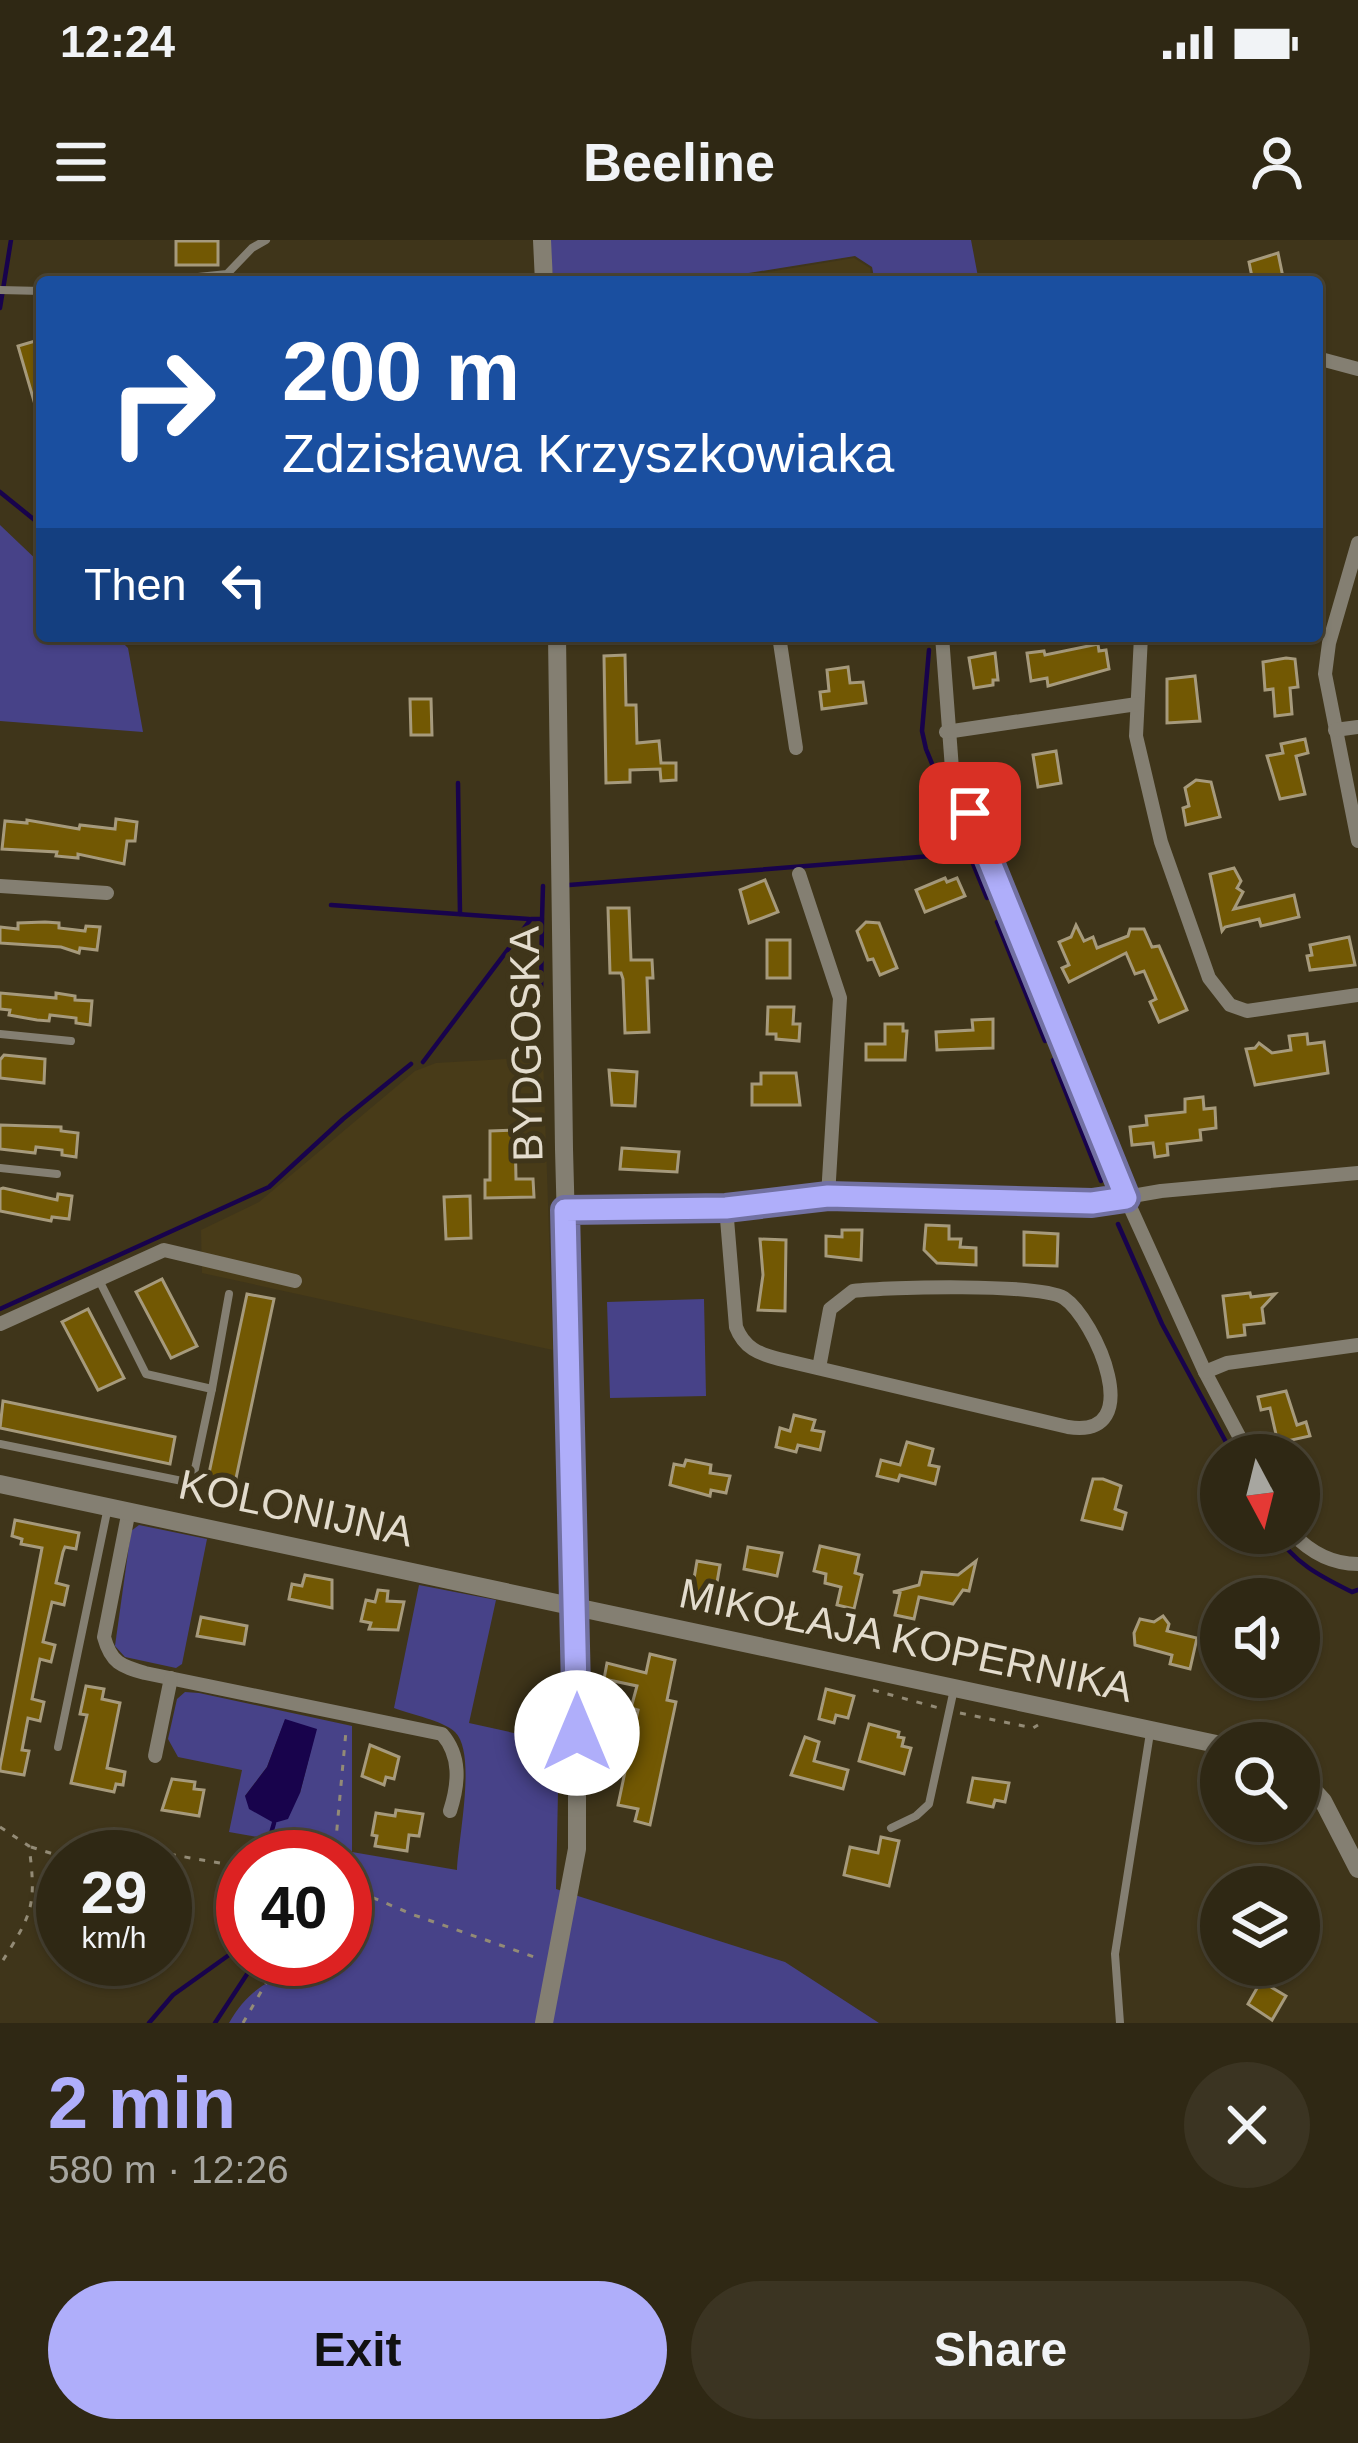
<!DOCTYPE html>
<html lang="en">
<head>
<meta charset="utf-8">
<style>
  :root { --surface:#2f2814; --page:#3b3422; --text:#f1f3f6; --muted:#a7a6a0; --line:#4a4434; --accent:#afaefa }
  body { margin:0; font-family:Arial,sans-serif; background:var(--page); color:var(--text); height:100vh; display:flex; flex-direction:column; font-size:45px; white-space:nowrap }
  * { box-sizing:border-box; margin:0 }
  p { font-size:39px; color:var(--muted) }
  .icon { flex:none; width:66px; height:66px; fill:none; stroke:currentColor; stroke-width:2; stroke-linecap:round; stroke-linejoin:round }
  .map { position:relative; height:1783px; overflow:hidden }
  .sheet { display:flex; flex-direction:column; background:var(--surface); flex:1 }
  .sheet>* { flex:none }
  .banner { position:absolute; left:36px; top:36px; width:1287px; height:366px; border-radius:12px; box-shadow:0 3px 9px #0004,0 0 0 3px var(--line); background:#1a4fa0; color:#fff; overflow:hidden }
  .needle { width:78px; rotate:173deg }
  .fabs { position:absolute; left:1200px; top:1194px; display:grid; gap:24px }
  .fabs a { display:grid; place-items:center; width:120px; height:120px; border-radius:50%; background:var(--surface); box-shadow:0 3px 9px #0004,0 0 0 3px var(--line); font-size:60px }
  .speed { position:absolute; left:36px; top:1590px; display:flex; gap:24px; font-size:60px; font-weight:700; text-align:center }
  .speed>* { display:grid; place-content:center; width:156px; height:156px; border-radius:50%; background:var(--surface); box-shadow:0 3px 9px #0004,0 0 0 3px var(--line); line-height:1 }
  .speed small { font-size:30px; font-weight:400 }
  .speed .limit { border:18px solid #d22; background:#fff; color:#111 }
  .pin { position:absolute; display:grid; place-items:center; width:102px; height:102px; color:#fff; margin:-51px; border-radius:24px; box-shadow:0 6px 18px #0006 }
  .me { position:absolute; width:132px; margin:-66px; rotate:0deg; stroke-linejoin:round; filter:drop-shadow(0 0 9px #0008) }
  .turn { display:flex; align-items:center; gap:42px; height:252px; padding:0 48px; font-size:54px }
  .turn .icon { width:156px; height:156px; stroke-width:2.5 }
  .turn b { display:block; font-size:84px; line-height:102px }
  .then { display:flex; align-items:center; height:114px; padding:0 48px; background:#0003; gap:24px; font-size:45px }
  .round { display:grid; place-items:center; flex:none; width:126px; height:126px; border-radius:63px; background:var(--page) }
  .headline { display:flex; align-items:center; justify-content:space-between; height:204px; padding:0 48px }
  h1 { font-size:72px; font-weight:700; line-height:90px; color:var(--accent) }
  .primary-button { display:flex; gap:24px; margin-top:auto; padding:24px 48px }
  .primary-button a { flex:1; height:138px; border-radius:72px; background:var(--accent); color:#111; font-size:48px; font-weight:700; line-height:138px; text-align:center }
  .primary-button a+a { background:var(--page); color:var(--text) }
  .status { display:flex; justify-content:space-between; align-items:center; height:84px; padding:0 60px; background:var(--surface); direction:ltr }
  .status svg { height:33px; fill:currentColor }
  header { display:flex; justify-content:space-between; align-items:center; height:156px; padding:0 48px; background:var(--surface); font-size:54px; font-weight:700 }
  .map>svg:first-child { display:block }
</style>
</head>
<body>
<div class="status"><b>12:24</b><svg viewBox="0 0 49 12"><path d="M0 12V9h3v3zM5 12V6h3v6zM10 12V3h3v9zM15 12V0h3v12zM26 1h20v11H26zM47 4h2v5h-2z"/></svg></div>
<header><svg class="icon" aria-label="menu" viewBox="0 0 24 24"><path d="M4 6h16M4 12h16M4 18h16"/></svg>Beeline<svg class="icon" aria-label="person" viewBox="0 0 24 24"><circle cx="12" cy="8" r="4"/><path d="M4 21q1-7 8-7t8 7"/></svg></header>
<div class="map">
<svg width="1358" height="1783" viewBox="0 0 1358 1783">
  <rect width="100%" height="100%" fill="#3f351a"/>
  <g fill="#483b18">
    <path d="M 854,18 L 870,28 L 872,42 L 706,42 Z"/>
    <path d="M 543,817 L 553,1110 L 202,1033 L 201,990 L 259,962 L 415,831 L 436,823 Z"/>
  </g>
  <g fill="#474288" fill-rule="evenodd">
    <path d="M 550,0 L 971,0 L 979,42 L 875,42 L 872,27 L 855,16 L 693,42 L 553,42 Z"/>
    <path d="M 0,285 L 42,325 L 42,396 L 116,396 L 128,408 L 143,492 L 0,481 Z"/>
    <path d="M 704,1059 L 706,1156 L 610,1158 L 607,1062 Z"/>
    <path d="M 139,1285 L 207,1299 L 182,1424 L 176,1428 L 125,1417 L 115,1406 L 131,1291 Z"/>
    <path d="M 419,1345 L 496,1360 L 469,1483 L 559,1503 L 556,1649 L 785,1722 L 879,1783 L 229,1783 C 257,1734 291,1733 341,1725 L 345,1719 L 351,1613 L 229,1592 L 242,1530 L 178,1517 L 168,1499 L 177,1459 L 185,1452 L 199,1453 L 352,1486 L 352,1612 L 457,1630 C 458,1599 477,1513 455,1492 C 442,1480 412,1475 394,1468 ZM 285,1480 L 316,1490 L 300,1553 L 245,1556 L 267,1527 Z"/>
  </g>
  <path fill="#18034c" d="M 285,1479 L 317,1489 L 300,1553 L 288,1579 L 274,1583 L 249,1569 L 245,1556 L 267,1527 Z"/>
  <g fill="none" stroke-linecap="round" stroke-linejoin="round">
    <g stroke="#18034c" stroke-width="4.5">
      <path d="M 0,68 L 11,0"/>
      <path d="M 0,252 L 42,286"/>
      <path d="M 929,410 L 922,491 L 926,509 L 987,658"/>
      <path d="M 458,543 L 460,674"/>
      <path d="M 569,645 L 969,613"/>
      <path d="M 331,665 L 529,679"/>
      <path d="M 997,682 L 1045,801"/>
      <path d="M 541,757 L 542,679"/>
      <path d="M 1053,820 L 1101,941"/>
      <path d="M 423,822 L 531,679 L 542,679 L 543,646"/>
      <path d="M 1118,984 L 1162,1084 L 1233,1215"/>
      <path d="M 0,1069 L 269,947 L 343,879 L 411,824"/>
      <path d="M 1276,1293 C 1293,1323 1322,1337 1352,1352 L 1358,1350"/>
      <path d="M 274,1583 L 268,1604 L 293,1607 L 289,1617"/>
      <path d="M 149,1783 L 173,1755 L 243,1705"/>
      <path d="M 215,1783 L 257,1719"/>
    </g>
  </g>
  <g fill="#725803" stroke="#a69a7c" stroke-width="3">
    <rect x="176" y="1" width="42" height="24"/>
    <path d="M 1278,13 L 1284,42 L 1253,42 L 1249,22 Z"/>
    <path d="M 42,99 L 42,174 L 38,175 L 18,106 Z"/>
    <path d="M 1098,404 L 1099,411 L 1106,410 L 1109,429 L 1048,446 L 1047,438 L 1031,441 L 1027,413 L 1044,411 L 1045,415 Z"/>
    <path d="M 995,413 L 998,440 L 993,440 L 993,445 L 974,448 L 969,418 Z"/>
    <path d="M 625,415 L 626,465 L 636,465 L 637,503 L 659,501 L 661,523 L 676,523 L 676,540 L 661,541 L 660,529 L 630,530 L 630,542 L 606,543 L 604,416 Z"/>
    <path d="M 1286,418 L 1295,419 L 1298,447 L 1290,448 L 1292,474 L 1275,476 L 1273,449 L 1265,450 L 1263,422 Z"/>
    <path d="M 848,427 L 850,443 L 863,442 L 866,463 L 822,469 L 820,452 L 829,451 L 827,430 Z"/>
    <path d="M 1195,436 L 1200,481 L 1167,483 L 1167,439 Z"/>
    <path d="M 410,459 L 431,459 L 432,495 L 411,495 Z"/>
    <path d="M 1305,499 L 1308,513 L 1296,516 L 1305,554 L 1280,559 L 1267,516 L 1283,513 L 1281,504 Z"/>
    <path d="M 1056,511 L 1061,543 L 1038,547 L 1033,515 Z"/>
    <path d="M 1006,527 L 1015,551 L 1010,552 L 1016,566 L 1000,573 L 982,541 Z"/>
    <path d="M 1196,540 L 1211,542 L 1220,577 L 1186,585 L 1183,568 L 1189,566 L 1185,548 Z"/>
    <path d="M 116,579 L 137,582 L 135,601 L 127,601 L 124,624 L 78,614 L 78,618 L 56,616 L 57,612 L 2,609 L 5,581 L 27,583 L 27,580 L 79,589 L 80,585 L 115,589 Z"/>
    <path d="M 1234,628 L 1241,641 L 1237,648 L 1243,652 L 1234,669 L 1294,655 L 1299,677 L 1261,686 L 1259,679 L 1225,687 L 1222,691 L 1210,634 Z"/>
    <path d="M 945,638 L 947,642 L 957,638 L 965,656 L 925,672 L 916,650 Z"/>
    <path d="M 765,640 L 778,672 L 749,683 L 740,650 Z"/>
    <path d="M 608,668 L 629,668 L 631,720 L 652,720 L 653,738 L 647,738 L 649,792 L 625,793 L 623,739 L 621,733 L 610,733 Z"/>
    <path d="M 45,682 L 59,683 L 59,688 L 85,691 L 86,686 L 100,687 L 97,710 L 80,708 L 79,713 L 61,707 L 0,703 L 0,687 L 18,689 L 18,683 Z"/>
    <path d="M 866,682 L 879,683 L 897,728 L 880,735 L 873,719 L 868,720 L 857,691 Z"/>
    <path d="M 1076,685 L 1084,701 L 1093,697 L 1097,708 L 1128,696 L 1130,689 L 1144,689 L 1152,707 L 1159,706 L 1187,770 L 1159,782 L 1150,762 L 1156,759 L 1144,731 L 1135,734 L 1126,713 L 1069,742 L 1062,728 L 1069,725 L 1059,702 L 1071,697 Z"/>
    <path d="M 1349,697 L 1355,725 L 1310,730 L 1307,716 L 1312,715 L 1310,705 Z"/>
    <rect x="767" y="700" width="23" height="38"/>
    <path d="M 0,753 L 56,758 L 56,753 L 75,756 L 75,760 L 92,761 L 90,785 L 76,783 L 76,778 L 50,775 L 49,781 L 37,780 L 9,775 L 10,770 L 0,769 Z"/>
    <path d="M 768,767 L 794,767 L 793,784 L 800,784 L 799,801 L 776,799 L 776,794 L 767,794 Z"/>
    <path d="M 993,779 L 993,808 L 937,810 L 936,792 L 973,790 L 972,780 Z"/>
    <path d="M 885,784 L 903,784 L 903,791 L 907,791 L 905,820 L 866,820 L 866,804 L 885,804 Z"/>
    <path d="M 1307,794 L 1308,804 L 1324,802 L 1328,833 L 1255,845 L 1246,809 L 1255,808 L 1259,803 L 1272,813 L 1291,810 L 1289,796 Z"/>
    <path d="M 4,815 L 45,819 L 44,843 L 0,838 L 0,820 Z"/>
    <path d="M 609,830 L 637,832 L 635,866 L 612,865 Z"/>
    <path d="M 761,833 L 796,833 L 800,865 L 752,865 L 752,844 L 761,844 Z"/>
    <path d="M 1203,857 L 1204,869 L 1215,868 L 1216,888 L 1200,890 L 1201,900 L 1167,904 L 1168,915 L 1155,917 L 1153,903 L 1132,905 L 1130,887 L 1147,885 L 1146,876 L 1185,872 L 1185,859 Z"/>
    <path d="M 0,885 L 61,887 L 61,891 L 78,893 L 76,917 L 62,915 L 62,910 L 36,907 L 35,913 L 0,909 Z"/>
    <path d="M 515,890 L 516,939 L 533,939 L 534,957 L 485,958 L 485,940 L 490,940 L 490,891 Z"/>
    <path d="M 622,908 L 679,912 L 677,932 L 620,929 Z"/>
    <path d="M 3,948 L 57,960 L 58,954 L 72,956 L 69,979 L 52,977 L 51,981 L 0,971 L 0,949 Z"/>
    <path d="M 470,956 L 471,998 L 446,999 L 444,957 Z"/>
    <path d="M 926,985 L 949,986 L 949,999 L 961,999 L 960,1007 L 976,1008 L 976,1025 L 937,1023 L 924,1010 Z"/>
    <path d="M 842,990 L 862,990 L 861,1020 L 826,1016 L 826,996 L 842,997 Z"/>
    <path d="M 1024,992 L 1058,994 L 1057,1026 L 1024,1025 Z"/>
    <path d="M 760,999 L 786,1000 L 785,1071 L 758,1070 L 763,1035 Z"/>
    <path d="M 162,1039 L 197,1106 L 171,1118 L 136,1052 Z"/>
    <path d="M 1250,1053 L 1251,1057 L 1275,1054 L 1262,1068 L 1264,1083 L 1244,1085 L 1245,1095 L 1228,1097 L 1223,1056 Z"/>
    <path d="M 247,1054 L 274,1059 L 235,1243 L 208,1238 Z"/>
    <path d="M 88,1069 L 124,1138 L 98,1150 L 62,1082 Z"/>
    <path d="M 1286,1151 L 1297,1185 L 1306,1182 L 1310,1196 L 1278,1203 L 1270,1168 L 1261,1170 L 1258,1157 Z"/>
    <path d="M 3,1161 L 175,1197 L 170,1224 L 0,1188 Z"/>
    <path d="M 794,1175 L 815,1180 L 812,1190 L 824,1192 L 820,1210 L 798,1205 L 796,1212 L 776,1207 L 780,1188 L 790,1191 Z"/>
    <path d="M 907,1202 L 933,1209 L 929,1225 L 939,1227 L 935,1244 L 900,1235 L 898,1241 L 877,1236 L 881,1220 L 900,1225 Z"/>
    <path d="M 686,1220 L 711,1225 L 710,1233 L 730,1236 L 726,1253 L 711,1250 L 710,1256 L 670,1245 L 674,1224 L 684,1226 Z"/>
    <path d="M 1093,1239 L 1103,1239 L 1121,1246 L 1115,1269 L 1126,1273 L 1122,1289 L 1082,1280 Z"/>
    <path d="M 15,1280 L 79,1293 L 76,1309 L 65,1307 L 63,1312 L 56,1343 L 68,1346 L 64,1365 L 52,1362 L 43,1402 L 55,1405 L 51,1422 L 40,1419 L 32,1459 L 44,1462 L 40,1481 L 28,1478 L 22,1510 L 29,1511 L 24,1535 L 0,1531 L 0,1527 L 42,1308 L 21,1304 L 22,1299 L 12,1296 Z"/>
    <path d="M 820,1306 L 859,1315 L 855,1333 L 862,1335 L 854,1369 L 837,1365 L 841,1347 L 825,1343 L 826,1334 L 814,1331 Z"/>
    <path d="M 748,1307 L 782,1313 L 777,1336 L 744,1329 Z"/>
    <path d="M 697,1321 L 720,1325 L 714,1360 L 691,1356 Z"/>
    <path d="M 976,1321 L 969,1351 L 963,1350 L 953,1364 L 919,1357 L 914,1379 L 895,1375 L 900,1353 L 893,1352 L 919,1345 L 922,1332 L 958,1335 Z"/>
    <path d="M 305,1335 L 332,1340 L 332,1368 L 289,1359 L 292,1344 L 302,1346 Z"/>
    <path d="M 378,1350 L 388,1351 L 387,1361 L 404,1362 L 398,1390 L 369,1389 L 371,1383 L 361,1381 L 366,1360 L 375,1362 Z"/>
    <path d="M 1163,1376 L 1169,1384 L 1167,1391 L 1197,1398 L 1190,1429 L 1170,1424 L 1172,1415 L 1135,1405 L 1134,1393 L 1140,1379 L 1154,1382 Z"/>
    <path d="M 201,1377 L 247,1386 L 244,1404 L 197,1396 Z"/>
    <path d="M 650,1414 L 675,1420 L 667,1460 L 676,1462 L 650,1585 L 635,1581 L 638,1569 L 618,1565 L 638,1470 L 631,1468 L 637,1446 L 604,1439 L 607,1423 L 646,1433 Z"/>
    <path d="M 86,1446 L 104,1449 L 102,1459 L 120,1463 L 107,1528 L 125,1532 L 123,1545 L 116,1544 L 114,1552 L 71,1543 L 87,1475 L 80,1474 Z"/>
    <path d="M 826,1449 L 854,1456 L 848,1478 L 836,1475 L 834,1483 L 819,1479 Z"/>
    <path d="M 869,1484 L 899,1492 L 898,1497 L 904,1498 L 902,1506 L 911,1508 L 904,1534 L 859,1521 Z"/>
    <path d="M 805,1497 L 819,1502 L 814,1521 L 848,1530 L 843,1549 L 791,1535 Z"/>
    <path d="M 370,1505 L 399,1517 L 394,1539 L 386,1537 L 384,1545 L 362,1536 Z"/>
    <path d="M 973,1538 L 1009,1543 L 1005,1562 L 995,1560 L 993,1567 L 968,1562 Z"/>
    <path d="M 172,1539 L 195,1542 L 194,1549 L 204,1550 L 199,1576 L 162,1570 Z"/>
    <path d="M 396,1570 L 423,1574 L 419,1596 L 409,1595 L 407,1611 L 375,1606 L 377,1596 L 372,1595 L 376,1573 L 395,1576 Z"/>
    <path d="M 881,1597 L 899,1601 L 889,1646 L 844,1635 L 850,1607 L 878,1613 Z"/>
    <path d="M 1261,1741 L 1286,1756 L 1272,1780 L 1248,1764 Z"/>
  </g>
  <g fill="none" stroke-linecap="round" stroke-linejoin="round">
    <g stroke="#938b76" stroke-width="3" stroke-dasharray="6 9" stroke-linecap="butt">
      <path d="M 873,1450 L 939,1468"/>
      <path d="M 960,1473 L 1033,1488 L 1038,1485"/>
      <path d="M 0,1587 L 29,1606 C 37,1667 32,1674 0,1725"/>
      <path d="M 31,1607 L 63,1617"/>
      <path d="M 125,1617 L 162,1613 L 243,1627"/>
      <path d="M 324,1617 L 336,1599 L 346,1491"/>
      <path d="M 345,1646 L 414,1675 L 540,1719"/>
      <path d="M 243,1783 L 280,1719"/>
    </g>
    <g stroke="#847f72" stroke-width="8">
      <path d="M 150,42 L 227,34 L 252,8 L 266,0"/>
      <path d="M 0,50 L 42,51"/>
      <path d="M 0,794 L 71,801"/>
      <path d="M 0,928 L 57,934"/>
      <path d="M 212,1149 L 229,1054"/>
      <path d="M 0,1204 L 192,1243 L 212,1149 L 146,1134 L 99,1040"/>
      <path d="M 58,1507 L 108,1267"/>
      <path d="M 891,1588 L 916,1576 L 929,1564 L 954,1449"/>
      <path d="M 1120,1783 L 1115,1714 L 1150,1493"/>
    </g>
    <g stroke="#847f72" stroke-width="14">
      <path d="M 1317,118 L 1358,129"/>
      <path d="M 1358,303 L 1329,403 L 1325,434 L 1358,601"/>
      <path d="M 779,396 L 796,508"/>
      <path d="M 942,396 L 952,529 L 1126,958 L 1205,1132 L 1249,1215"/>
      <path d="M 1141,396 L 1136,496 L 1161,602 L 1209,738 L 1230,765 L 1247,771 L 1358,755"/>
      <path d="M 1335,490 L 1358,487"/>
      <path d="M 946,492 L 1137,464"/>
      <path d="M 799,634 L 840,758 L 828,956"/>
      <path d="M 0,646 L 107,653"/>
      <path d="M 726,967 L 736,1087 C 744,1108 759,1114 779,1119 L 1068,1187 C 1149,1200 1095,1079 1064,1058 C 1039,1043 888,1047 853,1051 L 830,1069 L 819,1128"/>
      <path d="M 565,971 L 726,967 L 828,956 L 1092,963 L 1161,951 L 1358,933"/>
      <path d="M 0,1084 L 164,1010 L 295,1041"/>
      <path d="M 1205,1132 L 1227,1123 L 1358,1105"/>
      <path d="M 129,1270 L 104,1397 C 111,1423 121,1426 145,1433 L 442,1494 C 461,1516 459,1543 450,1571"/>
      <path d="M 1292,1293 C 1310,1312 1331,1324 1358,1324"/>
      <path d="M 155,1516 L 171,1438"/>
    </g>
    <g stroke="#847f72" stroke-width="18">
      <path d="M 542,0 L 544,42"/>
      <path d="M 0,1244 L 1221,1505"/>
      <path d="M 1299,1535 L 1323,1561 L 1358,1629"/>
      <path d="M 544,1783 L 577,1609 L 577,1402 L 564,909 L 557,396"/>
    </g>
  </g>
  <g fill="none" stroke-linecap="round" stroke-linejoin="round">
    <defs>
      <path id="route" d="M 577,1493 L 565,970 L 726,968 L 828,956 L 1092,963 L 1126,958 L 970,573"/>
    </defs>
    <use href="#route" stroke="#7271a2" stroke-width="30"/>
    <use href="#route" stroke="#afaefa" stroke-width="21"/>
  </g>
  <g text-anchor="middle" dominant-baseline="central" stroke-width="10" stroke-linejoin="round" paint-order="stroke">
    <g font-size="42" fill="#e3dccd" stroke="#3f351a">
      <text transform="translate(526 804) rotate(-91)">BYDGOSKA</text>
      <text transform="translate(296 1268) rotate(12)">KOLONIJNA</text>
      <text transform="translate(906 1400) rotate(12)">MIKOŁAJA KOPERNIKA</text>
    </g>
  </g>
</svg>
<div class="fabs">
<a><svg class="needle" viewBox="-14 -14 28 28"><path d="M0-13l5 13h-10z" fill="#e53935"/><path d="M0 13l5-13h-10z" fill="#a7a6a0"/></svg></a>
<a><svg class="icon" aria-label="sound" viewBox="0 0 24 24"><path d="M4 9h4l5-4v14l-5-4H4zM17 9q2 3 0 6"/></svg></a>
<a><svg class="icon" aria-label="search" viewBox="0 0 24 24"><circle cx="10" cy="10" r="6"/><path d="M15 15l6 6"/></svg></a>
<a><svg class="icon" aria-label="layers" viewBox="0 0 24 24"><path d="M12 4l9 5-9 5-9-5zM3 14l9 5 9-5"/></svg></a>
</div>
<div class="speed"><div>29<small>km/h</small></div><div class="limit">40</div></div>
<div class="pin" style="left:970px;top:573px;background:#d93025"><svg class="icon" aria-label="arrive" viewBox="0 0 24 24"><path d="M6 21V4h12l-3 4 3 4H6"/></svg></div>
<svg class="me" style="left:577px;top:1493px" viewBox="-20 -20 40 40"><circle r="19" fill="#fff"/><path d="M0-13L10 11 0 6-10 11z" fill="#afaefa"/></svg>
<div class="banner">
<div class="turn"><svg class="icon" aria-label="right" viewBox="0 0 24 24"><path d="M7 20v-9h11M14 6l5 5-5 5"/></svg><div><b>200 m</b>Zdzisława Krzyszkowiaka</div></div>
<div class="then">Then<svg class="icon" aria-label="left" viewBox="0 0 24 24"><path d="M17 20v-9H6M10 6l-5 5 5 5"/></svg></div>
</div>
</div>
<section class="sheet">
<div class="headline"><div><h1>2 min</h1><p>580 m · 12:26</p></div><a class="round"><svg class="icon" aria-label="close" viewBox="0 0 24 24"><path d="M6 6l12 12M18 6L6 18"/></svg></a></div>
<div class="primary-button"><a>Exit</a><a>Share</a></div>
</section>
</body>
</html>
